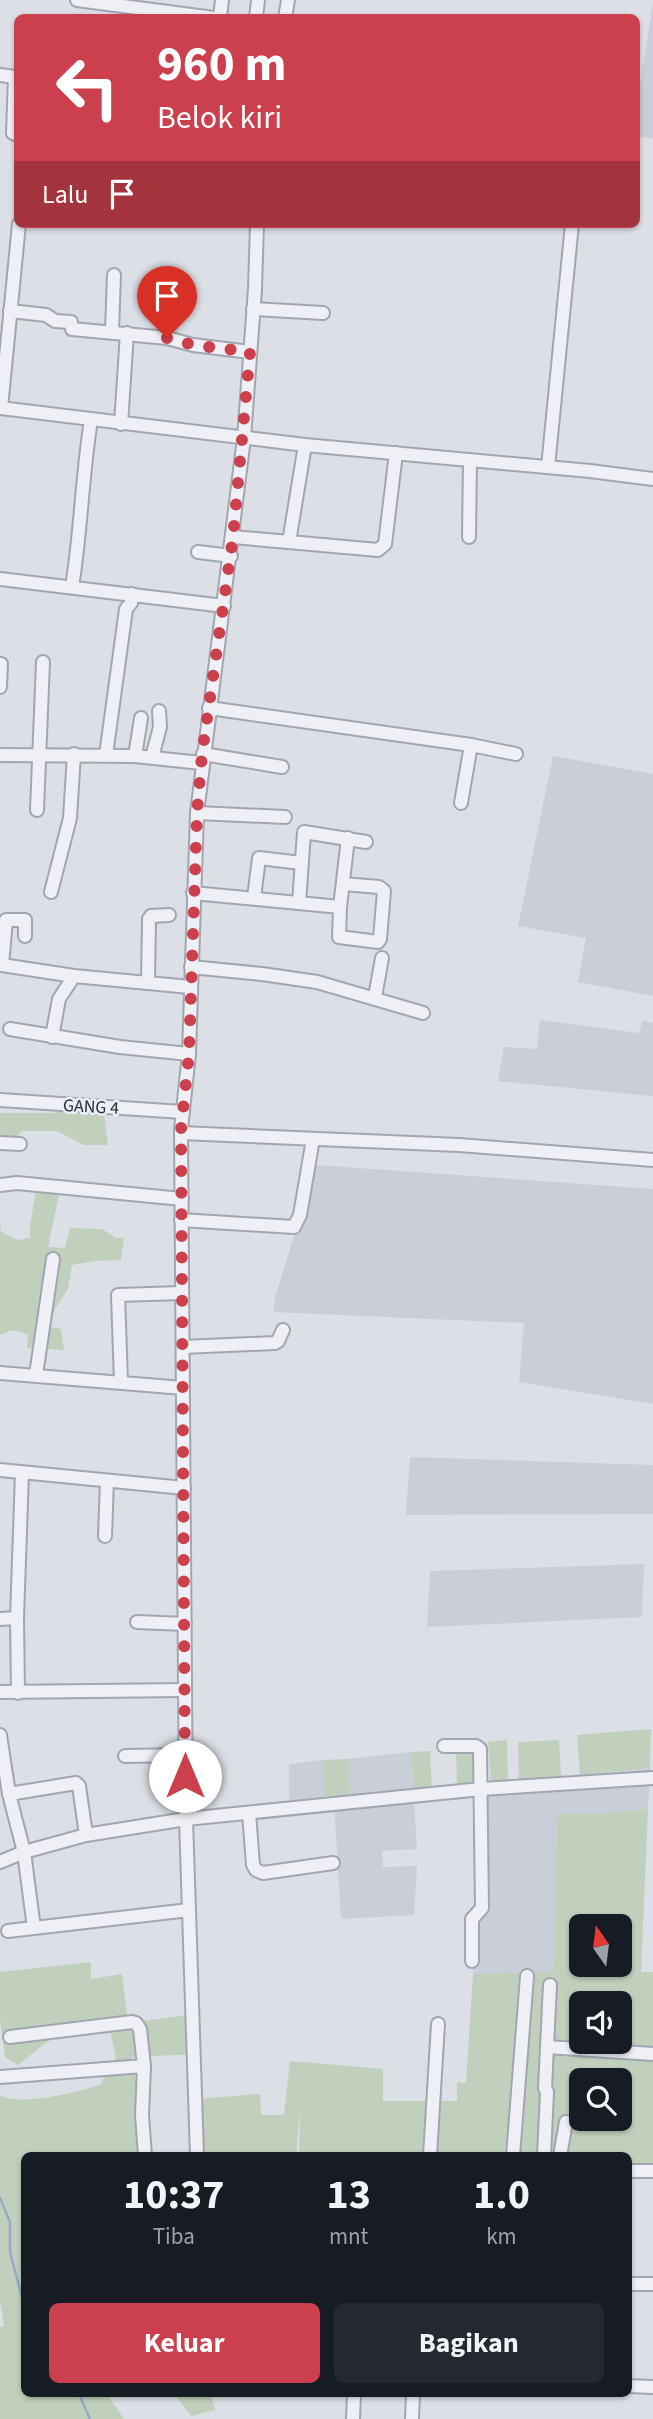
<!DOCTYPE html>
<html lang="id">
<head>
<meta charset="utf-8">
<style>
  :root { --surface:#171b24; --page:#242831; --text:#f1f3f6; --muted:#9ea1a6; --accent:#cc404d }
  body { margin:0; font-family:"Source Sans 3",sans-serif; background:var(--page); color:var(--text); height:100vh; display:flex; flex-direction:column; font-size:26px; white-space:nowrap }
  * { box-sizing:border-box; margin:0 }
  p { font-size:23px; color:var(--muted) }
  .icon { flex:none; width:38px; height:38px; fill:none; stroke:currentColor; stroke-width:2; stroke-linecap:round; stroke-linejoin:round }
  .map { position:relative; flex:1; overflow:hidden }
  .panel { position:absolute; left:21px; top:2152px; width:611px; height:245px; display:flex; flex-direction:column; background:var(--surface); border-radius:10px; box-shadow:0 2px 5px #0004 }
  .panel>* { flex:none }
  .banner { position:absolute; left:14px; top:14px; width:626px; height:214px; border-radius:10px; box-shadow:0 2px 5px #0004; background:#cc404d; color:#fff; overflow:hidden }
  .needle { width:46px; rotate:346deg }
  .tools { position:absolute; left:569px; top:1914px; display:grid; gap:14px }
  .tools a { display:grid; place-items:center; width:63px; height:63px; border-radius:10px; background:var(--surface); box-shadow:0 2px 5px #0004; font-size:35px }
  .pin { position:absolute; display:grid; place-items:center; width:60px; height:60px; color:#fff; margin:-72px -30px; border-radius:50% 50% 50% 0; rotate:-45deg; box-shadow:0 0 7px #0007 }
  .pin .icon { rotate:45deg }
  .me { position:absolute; width:77px; margin:-38px; rotate:0deg; stroke-linejoin:round; filter:drop-shadow(0 0 5px #0008) }
  .turn { display:flex; align-items:center; gap:24px; height:147px; padding:0 28px; font-size:32px }
  .turn .icon { width:91px; height:91px; stroke-width:2.5 }
  .turn b { display:block; font-size:49px; line-height:60px }
  .then { display:flex; align-items:center; height:66px; padding:0 28px; background:#0003; gap:14px; font-size:26px }
  .eta { display:flex; justify-content:space-evenly; align-items:center; height:119px; text-align:center }
  .eta b { font-size:42px; font-weight:700; line-height:49px }
  .action { display:flex; gap:14px; margin-top:auto; padding:14px 28px }
  .action a { flex:1; height:80px; border-radius:10px; background:var(--accent); color:#fff; font-size:28px; font-weight:700; line-height:80px; text-align:center }
  .action a+a { background:var(--page); color:var(--text) }
  .map>svg:first-child { display:block }
</style>
</head>
<body>
<div class="map">
<svg width="653" height="2419" viewBox="0 0 653 2419">
  <rect width="100%" height="100%" fill="#dcdfe6"/>
  <g fill="#caced8">
    <path d="M 653,1 L 653,139 L 637,136 L 637,105 Z"/>
    <path d="M 553,756 L 653,774 L 653,996 L 578,982 L 586,938 L 518,926 Z"/>
    <path d="M 540,1020 L 639,1033 L 642,1021 L 653,1023 L 653,1096 L 498,1081 L 504,1047 L 537,1049 Z"/>
    <path d="M 316,1165 L 653,1189 L 653,1404 L 519,1382 L 524,1323 L 273,1312 L 276,1294 Z"/>
    <path d="M 410,1457 L 653,1465 L 653,1514 L 406,1515 Z"/>
    <path d="M 644,1564 L 642,1617 L 427,1627 L 430,1571 Z"/>
    <path d="M 411,1752 L 417,1849 L 382,1851 L 383,1867 L 417,1866 L 414,1915 L 341,1919 L 334,1801 L 349,1799 L 348,1759 Z"/>
    <path d="M 323,1760 L 325,1802 L 289,1806 L 289,1764 Z"/>
    <path d="M 650,1768 L 648,1809 L 595,1814 L 557,1815 L 554,1972 L 473,1974 L 477,1786 Z"/>
  </g>
  <g fill="#c1d0bd" fill-rule="evenodd">
    <path d="M 103,1106 L 108,1145 L 84,1145 L 57,1131 L 21,1131 L 14,1145 L 0,1149 L 0,1113 L 52,1113 Z"/>
    <path d="M 37,1187 L 60,1190 L 48,1247 L 65,1248 L 70,1228 L 102,1229 L 116,1238 L 124,1238 L 121,1260 L 94,1261 L 72,1265 L 68,1289 L 55,1309 L 49,1327 L 61,1329 L 64,1350 L 27,1348 L 28,1335 C 15,1329 12,1330 0,1335 L 0,1220 L 1,1232 L 18,1240 L 30,1238 L 30,1225 Z"/>
    <path d="M 651,1729 L 650,1768 L 580,1775 L 577,1735 Z"/>
    <path d="M 507,1740 L 508,1783 L 491,1785 L 488,1742 Z"/>
    <path d="M 559,1740 L 561,1777 L 519,1782 L 518,1742 Z"/>
    <path d="M 474,1746 L 477,1786 L 457,1788 L 456,1748 Z"/>
    <path d="M 430,1751 L 432,1791 L 414,1793 L 411,1752 Z"/>
    <path d="M 348,1759 L 349,1800 L 325,1802 L 323,1760 Z"/>
    <path d="M 648,1809 L 641,1972 L 653,1972 L 653,2169 L 628,2167 L 628,2156 L 299,2156 L 300,2111 L 296,2156 L 200,2156 L 196,2099 L 260,2094 L 261,2115 L 284,2115 L 290,2061 L 383,2069 L 383,2101 L 457,2101 L 457,2082 L 466,2083 L 473,1974 L 554,1972 L 557,1814 L 595,1814 ZM 581,1927 L 620,1927 L 620,1965 L 581,1965 ZM 581,2004 L 620,2004 L 620,2042 L 581,2042 ZM 581,2081 L 620,2081 L 620,2119 L 581,2119 Z"/>
    <path d="M 91,1962 L 91,1979 L 122,1974 L 128,2023 L 196,2014 L 198,2054 L 132,2057 L 137,2088 L 142,2156 L 24,2156 L 24,2394 L 111,2394 L 110,2399 L 124,2419 L 0,2419 L 0,2327 L 4,2326 L 0,2300 L 0,2095 C 19,2107 78,2092 100,2085 L 116,2057 L 109,2026 L 52,2038 L 18,2065 L 5,2057 L 0,2019 L 0,1972 Z"/>
    <path d="M 174,2394 L 211,2394 L 215,2410 L 191,2416 Z"/>
  </g>
  <g fill="none" stroke-linecap="round" stroke-linejoin="round">
    <g stroke="#96abc7" stroke-width="2.5">
      <path d="M 0,2198 L 10,2222 L 10,2252 L 24,2305"/>
      <path d="M 79,2394 L 90,2419"/>
    </g>
    <defs>
      <g id="minor">
        <path d="M 77,0 L 214,18"/>
        <path d="M 220,18 L 222,0"/>
        <path d="M 256,18 L 258,0"/>
        <path d="M 285,18 L 288,0"/>
        <path d="M 0,75 L 15,77 L 13,133 L 18,135"/>
        <path d="M 253,309 L 323,313"/>
        <path d="M 10,311 L 46,315 L 55,321 L 71,322 L 72,329 L 167,338 L 193,345 L 250,352"/>
        <path d="M 112,331 L 114,275"/>
        <path d="M 0,408 L 305,445 L 590,471 L 653,479"/>
        <path d="M 1,408 L 19,224"/>
        <path d="M 121,424 L 127,333"/>
        <path d="M 548,467 L 572,224"/>
        <path d="M 233,537 L 378,550 L 385,544 L 396,453"/>
        <path d="M 469,537 L 470,460"/>
        <path d="M 289,542 L 305,445"/>
        <path d="M 198,552 L 231,556"/>
        <path d="M 0,579 L 224,606"/>
        <path d="M 72,587 C 81,532 82,476 91,420"/>
        <path d="M 0,687 L 1,664"/>
        <path d="M 209,708 L 471,745 L 516,754"/>
        <path d="M 203,754 L 282,767"/>
        <path d="M 0,755 L 135,756 L 201,763"/>
        <path d="M 106,755 L 126,609 L 131,603 L 132,594"/>
        <path d="M 135,756 L 141,718"/>
        <path d="M 152,757 L 160,727 L 159,711"/>
        <path d="M 461,803 L 471,745"/>
        <path d="M 37,810 L 43,662"/>
        <path d="M 197,813 L 285,817"/>
        <path d="M 51,892 L 70,818 L 74,754"/>
        <path d="M 193,893 L 340,907 L 339,937 L 378,942 L 380,939 L 384,891 L 379,887 L 343,884"/>
        <path d="M 254,898 L 259,858 L 301,863"/>
        <path d="M 299,903 L 304,832 L 366,842"/>
        <path d="M 340,907 L 348,838"/>
        <path d="M 25,936 L 25,920 L 6,920 L 2,965 L 74,976 L 190,987"/>
        <path d="M 191,967 L 262,974 L 317,982 L 423,1013"/>
        <path d="M 148,981 L 149,919 L 151,916 L 169,915"/>
        <path d="M 375,997 L 382,958"/>
        <path d="M 10,1029 L 120,1047 L 189,1054"/>
        <path d="M 52,1037 L 59,999 L 74,976"/>
        <path d="M 0,1100 L 183,1112"/>
        <path d="M 181,1133 L 459,1145 L 653,1160"/>
        <path d="M 0,1143 L 20,1144"/>
        <path d="M 0,1185 L 17,1183 L 182,1199"/>
        <path d="M 181,1220 L 294,1227 L 300,1215 L 313,1139"/>
        <path d="M 183,1347 L 275,1343 L 278,1341 L 283,1330"/>
        <path d="M 0,1373 L 183,1388"/>
        <path d="M 36,1375 L 53,1259"/>
        <path d="M 121,1382 L 118,1295 L 182,1293"/>
        <path d="M 0,1470 L 184,1488"/>
        <path d="M 105,1536 L 107,1481"/>
        <path d="M 0,1619 L 17,1618"/>
        <path d="M 137,1622 L 185,1624"/>
        <path d="M 0,1692 L 185,1690"/>
        <path d="M 18,1693 L 17,1618 L 22,1473"/>
        <path d="M 0,1735 L 9,1794 L 24,1852 L 34,1928"/>
        <path d="M 444,1746 L 476,1746 L 480,1749 L 482,1908 L 472,1919 L 472,1961"/>
        <path d="M 125,1756 L 185,1755"/>
        <path d="M 9,1794 L 76,1783 L 79,1786 L 86,1835"/>
        <path d="M 249,1813 L 253,1865 L 256,1870 L 263,1873 L 333,1863"/>
        <path d="M 0,1862 L 24,1852 L 86,1835 L 186,1819 L 481,1789 L 653,1778"/>
        <path d="M 8,1931 L 189,1910"/>
        <path d="M 10,2037 L 132,2022 L 136,2023 L 140,2029 L 144,2066"/>
        <path d="M 547,2047 L 653,2054"/>
        <path d="M 0,2077 L 144,2066 L 142,2115 L 145,2156"/>
        <path d="M 197,2156 L 186,1819 L 181,1129 L 189,1054 L 197,813 L 244,438 L 255,289 L 257,224"/>
        <path d="M 430,2156 L 438,2024"/>
        <path d="M 513,2156 L 527,1976"/>
        <path d="M 544,2156 L 547,2092 L 545,2088 L 550,1985"/>
        <path d="M 560,2156 L 566,2122"/>
        <path d="M 628,2171 L 653,2171"/>
        <path d="M 628,2284 L 653,2284"/>
        <path d="M 628,2386 L 653,2387"/>
        <path d="M 353,2419 L 354,2394"/>
        <path d="M 412,2419 L 413,2394"/>
      </g>
    </defs>
    <use href="#minor" stroke="#a2a6b0" stroke-width="16"/>
    <use href="#minor" stroke="#eef0f5" stroke-width="12"/>
  </g>
  <g fill="none" stroke-linecap="round" stroke-linejoin="round">
    <path stroke="#cc404d" stroke-width="12" stroke-dasharray="0 21.6" d="M 167,338 L 193,345 L 250,352 L 233,537 L 202,754 L 197,813 L 189,1054 L 181,1129 L 185,1776"/>
  </g>
  <g text-anchor="middle" dominant-baseline="central" stroke-width="5" stroke-linejoin="round" paint-order="stroke">
    <g font-size="18" fill="#262d3c" stroke="#ebeef4">
      <text transform="translate(91 1107) rotate(3)">GANG 4</text>
    </g>
  </g>
</svg>
<div class="tools">
<a><svg class="needle" viewBox="-14 -14 28 28"><path d="M0-13l5 13h-10z" fill="#e53935"/><path d="M0 13l5-13h-10z" fill="#9ea1a6"/></svg></a>
<a><svg class="icon" aria-label="sound" viewBox="0 0 24 24"><path d="M4 9h4l5-4v14l-5-4H4zM17 9q2 3 0 6"/></svg></a>
<a><svg class="icon" aria-label="search" viewBox="0 0 24 24"><circle cx="10" cy="10" r="6"/><path d="M15 15l6 6"/></svg></a>
</div>
<div class="pin" style="left:167px;top:338px;background:#d93025"><svg class="icon" aria-label="arrive" viewBox="0 0 24 24"><path d="M6 21V4h12l-3 4 3 4H6"/></svg></div>
<svg class="me" style="left:185px;top:1776px" viewBox="-20 -20 40 40"><circle r="19" fill="#fff"/><path d="M0-13L10 11 0 6-10 11z" fill="#cc404d"/></svg>
<div class="banner">
<div class="turn"><svg class="icon" aria-label="left" viewBox="0 0 24 24"><path d="M17 20v-9H6M10 6l-5 5 5 5"/></svg><div><b>960 m</b>Belok kiri</div></div>
<div class="then">Lalu<svg class="icon" aria-label="arrive" viewBox="0 0 24 24"><path d="M6 21V4h12l-3 4 3 4H6"/></svg></div>
</div>
<section class="panel">
<div class="eta">
<div><b>10:37</b><p>Tiba</p></div>
<div><b>13</b><p>mnt</p></div>
<div><b>1.0</b><p>km</p></div>
</div>
<div class="action"><a>Keluar</a><a>Bagikan</a></div>
</section>
</div>
</body>
</html>
